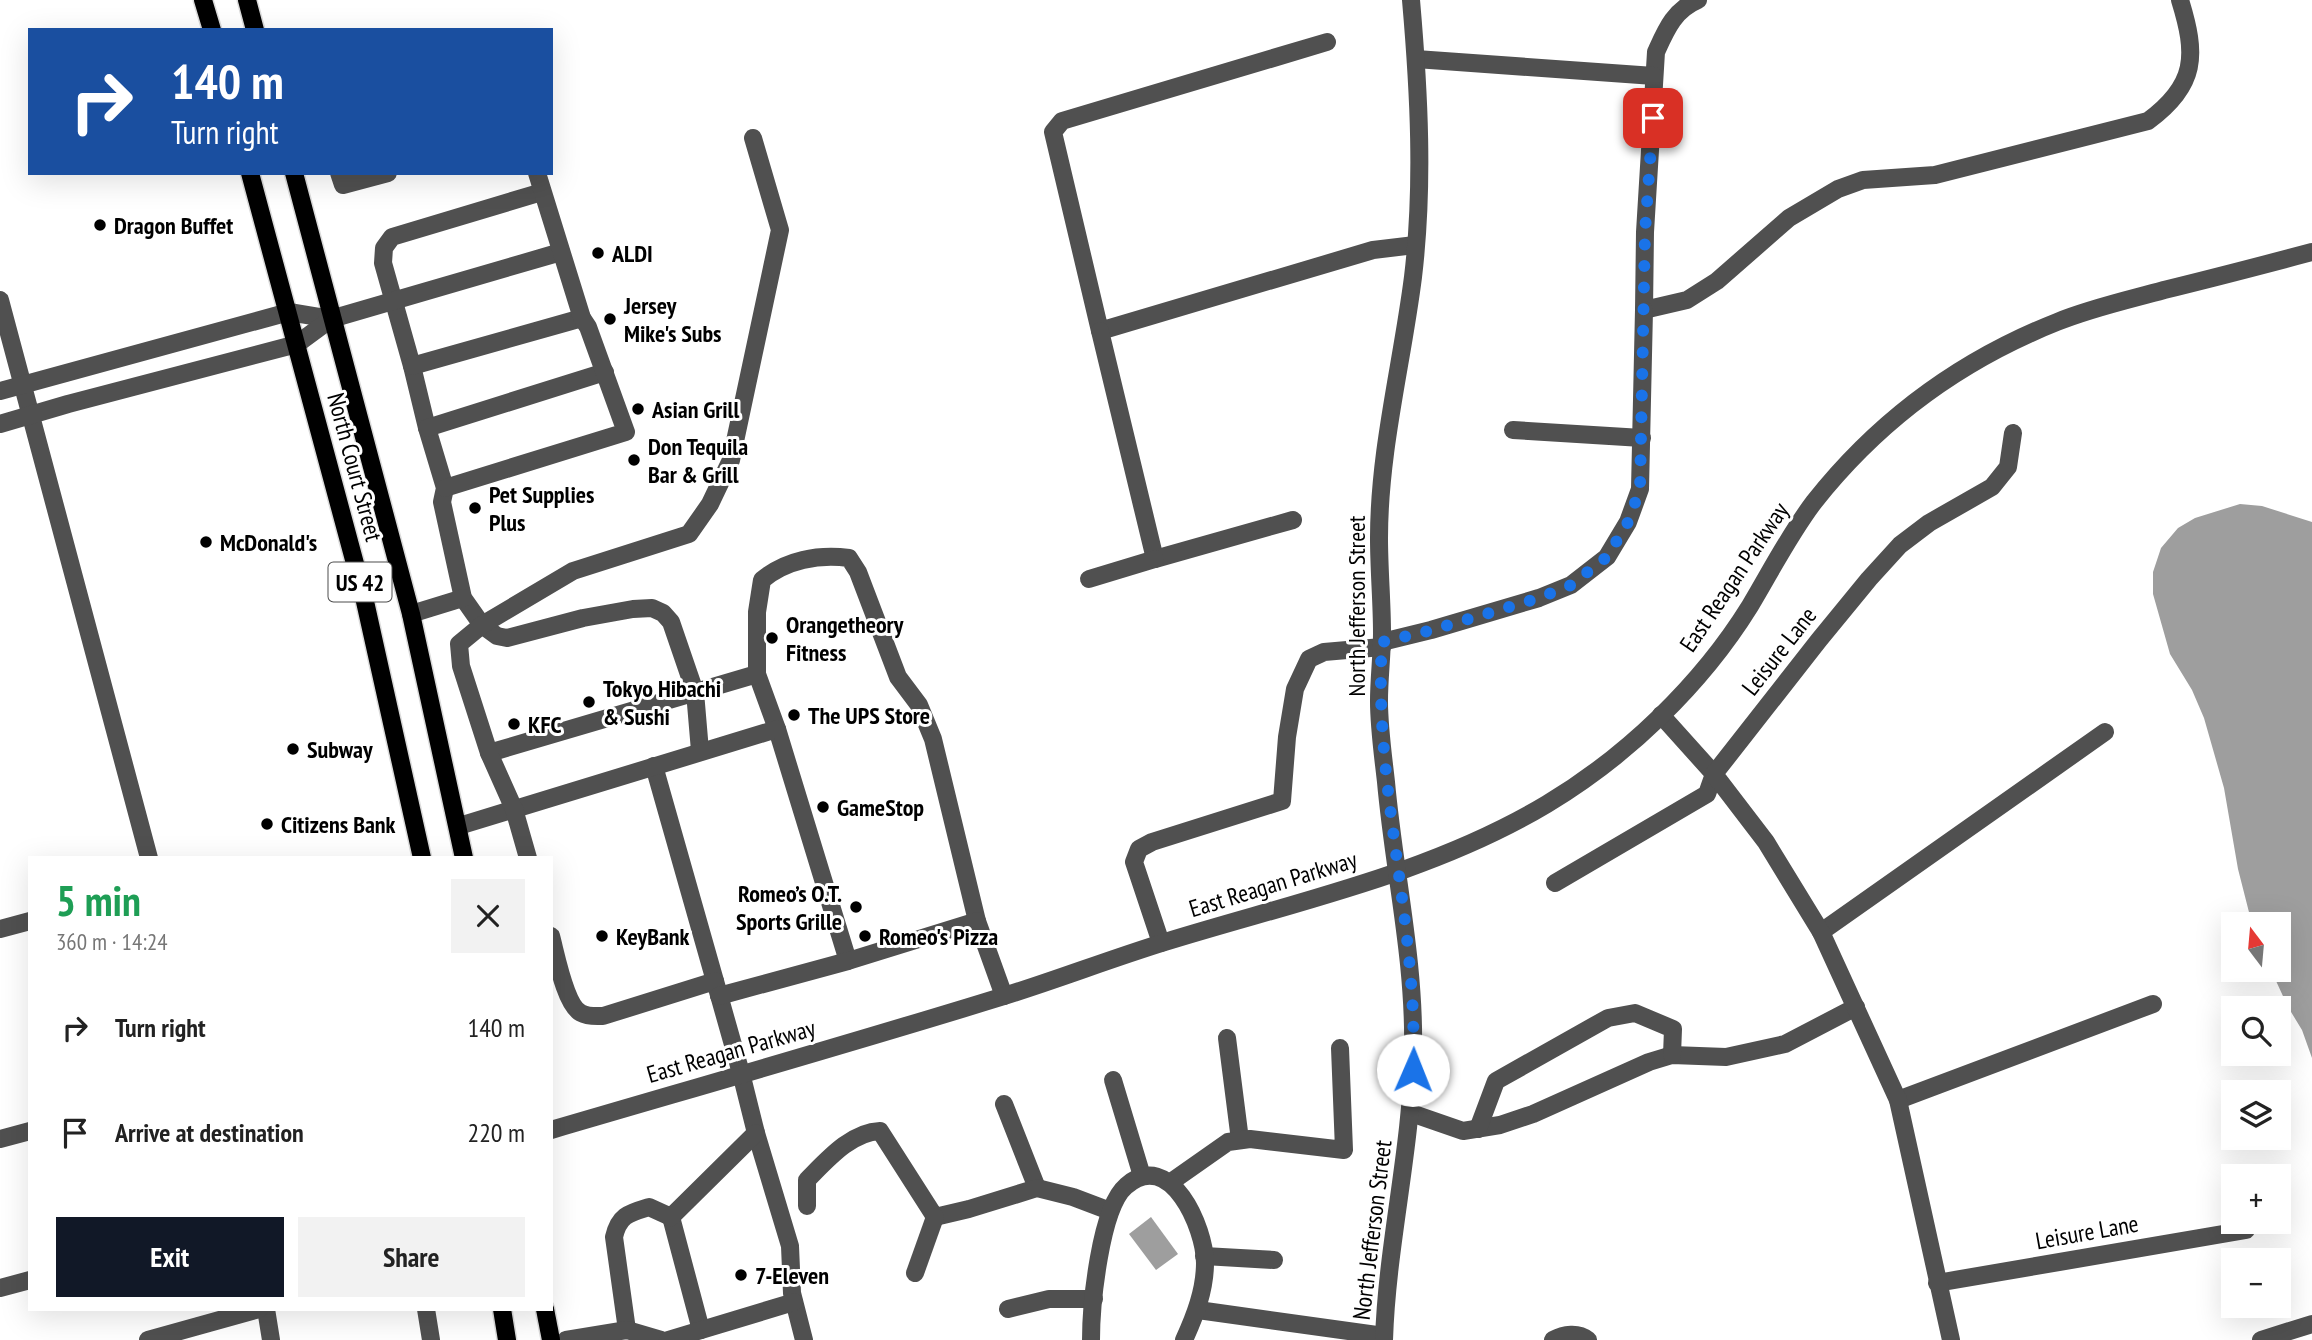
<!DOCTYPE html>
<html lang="en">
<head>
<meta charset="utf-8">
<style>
  :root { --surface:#fff; --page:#f2f2f2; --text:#222; --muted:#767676; --accent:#111827 }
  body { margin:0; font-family:"PT Sans Narrow",sans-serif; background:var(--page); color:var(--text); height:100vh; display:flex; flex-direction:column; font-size:26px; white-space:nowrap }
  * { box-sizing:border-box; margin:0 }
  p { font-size:23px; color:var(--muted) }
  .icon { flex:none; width:38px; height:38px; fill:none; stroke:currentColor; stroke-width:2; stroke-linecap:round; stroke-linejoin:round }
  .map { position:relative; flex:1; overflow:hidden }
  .details { position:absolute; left:28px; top:856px; width:525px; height:455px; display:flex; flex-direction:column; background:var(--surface); border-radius:0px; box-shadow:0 7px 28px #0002 }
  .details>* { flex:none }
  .top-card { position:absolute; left:28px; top:28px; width:525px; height:147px; border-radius:0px; box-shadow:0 7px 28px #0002; background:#1a4fa0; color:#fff; overflow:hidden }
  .needle { width:46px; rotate:344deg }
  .fabs { position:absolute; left:2221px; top:912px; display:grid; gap:14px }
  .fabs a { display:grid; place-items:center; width:70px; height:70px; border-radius:0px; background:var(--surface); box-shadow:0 7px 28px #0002; font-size:35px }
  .pin { position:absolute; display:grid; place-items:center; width:60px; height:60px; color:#fff; margin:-30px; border-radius:14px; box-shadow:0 4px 10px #0006 }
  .me { position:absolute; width:77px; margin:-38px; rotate:1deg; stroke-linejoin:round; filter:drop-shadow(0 0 5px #0008) }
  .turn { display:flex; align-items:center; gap:24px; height:147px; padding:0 28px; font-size:32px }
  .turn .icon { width:91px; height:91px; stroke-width:2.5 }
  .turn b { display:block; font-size:49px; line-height:60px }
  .round { display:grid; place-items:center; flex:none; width:74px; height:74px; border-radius:0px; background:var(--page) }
  .headline { display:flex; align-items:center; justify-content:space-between; height:119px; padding:0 28px }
  h1 { font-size:42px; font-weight:700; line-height:52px; color:#1e9e55 }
  .action { display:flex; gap:14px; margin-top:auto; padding:14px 28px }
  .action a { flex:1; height:80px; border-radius:0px; background:var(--accent); color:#fff; font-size:28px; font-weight:700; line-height:80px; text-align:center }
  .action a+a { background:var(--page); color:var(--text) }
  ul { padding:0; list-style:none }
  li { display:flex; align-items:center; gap:21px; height:105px; padding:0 28px }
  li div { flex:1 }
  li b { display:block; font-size:26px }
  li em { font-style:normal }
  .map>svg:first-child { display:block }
</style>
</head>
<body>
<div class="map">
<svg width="2312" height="1340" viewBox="0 0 2312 1340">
  <rect width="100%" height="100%" fill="#fff"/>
  <g fill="#9e9e9e">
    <path d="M 2240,504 L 2262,506 L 2312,522 L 2312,1058 L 2302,1030 L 2288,1007 L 2271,970 L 2278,970 L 2278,924 L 2252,924 L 2238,869 L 2224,788 L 2204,718 L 2192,690 L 2170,654 L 2153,594 L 2153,572 L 2161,548 L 2178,528 L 2195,518 Z"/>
    <path d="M 1151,1217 L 1178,1254 L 1156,1270 L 1129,1234 Z"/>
  </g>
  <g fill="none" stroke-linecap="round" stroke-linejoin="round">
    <defs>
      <g id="major">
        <path d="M 203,0 L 212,30"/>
        <path d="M 247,0 L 255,30"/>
        <path d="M 250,173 L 364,597 L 422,858"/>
        <path d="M 294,173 L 411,614 L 464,858"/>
        <path d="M 502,1309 L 507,1340"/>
        <path d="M 545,1309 L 551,1340"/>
      </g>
    </defs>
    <use href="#major" stroke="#dbdbdb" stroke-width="21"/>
    <g stroke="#505050" stroke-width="18">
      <path d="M 1698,0 C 1674,10 1666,30 1656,52 L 1645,232 L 1644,310 L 1687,300 L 1717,281 L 1789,218 L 1838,189 L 1863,180 L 1935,175 L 2148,121 C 2197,85 2197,55 2180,0"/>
      <path d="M 1327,42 L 1062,121 L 1053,132 L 1100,331 L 1373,250 L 1415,245"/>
      <path d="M 1416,59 L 1654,76"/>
      <path d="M 339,173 L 343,185 L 388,173"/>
      <path d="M 542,192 L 392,237 L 384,248 L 383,263 L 412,366 L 427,428 L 445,488 L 442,502 L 463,598 L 482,625 L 497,636 L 507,638 L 583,618 L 633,609 L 652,608 L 663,613 L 671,622 L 695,692 L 700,751"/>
      <path d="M 0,300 L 149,858"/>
      <path d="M 1100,331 L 1155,559 L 1293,520"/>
      <path d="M 412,366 L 582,318"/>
      <path d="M 0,391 L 289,312 L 331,319"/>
      <path d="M 0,424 L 68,404 L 297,344 L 331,319 L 561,252"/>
      <path d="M 427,428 L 605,372"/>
      <path d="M 1513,430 L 1642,438"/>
      <path d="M 445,488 L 626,432 L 588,327 L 582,318 L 537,173"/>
      <path d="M 1089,579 L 1155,559"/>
      <path d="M 411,614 L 463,598"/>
      <path d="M 1382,642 L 1431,630 L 1539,598 L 1571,585 L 1607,557 L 1628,522 L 1640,489 L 1644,310"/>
      <path d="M 757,674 L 777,729 L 848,961"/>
      <path d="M 489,753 L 757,674 L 757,612 L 762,580 C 786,560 818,554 849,558 L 858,572 L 898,677 L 919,705 L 933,739 L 977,921"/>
      <path d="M 654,766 L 715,981"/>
      <path d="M 459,826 L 777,729"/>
      <path d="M 528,858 L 514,809 L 489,753 L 461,666 L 459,644 L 482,625 L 573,571 L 689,534 L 710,504 L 731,460 L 780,230 L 753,138"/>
      <path d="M 1555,883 L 1707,794 L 1714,774 L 1661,715"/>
      <path d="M 0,929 L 30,921"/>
      <path d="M 1821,932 L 2105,732"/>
      <path d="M 551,936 C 556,954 565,1005 581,1013 C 588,1017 596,1016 603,1016 L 715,981 L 741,1073 L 756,1133 L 790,1246 L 792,1293 L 804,1340"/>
      <path d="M 1161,943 L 1134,862 L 1139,849 L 1152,842 L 1282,801 L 1287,737 L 1295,689 L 1309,659 L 1324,652 L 1382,647"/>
      <path d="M 719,996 L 848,961 L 977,921 L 1004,996"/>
      <path d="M 1227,1038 L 1240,1140"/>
      <path d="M 1113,1080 L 1142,1176"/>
      <path d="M 1898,1100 L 2153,1004"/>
      <path d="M 1004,1104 L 1037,1188"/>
      <path d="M 1411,1113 L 1463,1131 L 1500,1125 L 1533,1114 L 1649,1062 L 1672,1055 L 1726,1057 L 1785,1044 L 1856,1007"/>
      <path d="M 1478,1129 L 1496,1081 L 1608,1018 L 1635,1013 L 1673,1029 L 1672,1055"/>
      <path d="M 551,1130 C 701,1086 852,1043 1001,997 C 1056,980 1110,959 1165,942 C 1294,902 1430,874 1547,804 C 1627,756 1701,685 1750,606 C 1771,571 1789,535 1814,502 C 1878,421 1961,360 2057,322 C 2091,308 2128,300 2164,290 C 2213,278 2263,265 2312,252"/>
      <path d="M 0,1139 L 30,1131"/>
      <path d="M 1171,1182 L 1228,1142 L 1250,1139 L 1344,1150 L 1340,1048"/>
      <path d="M 807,1206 L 807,1180 C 827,1160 851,1132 880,1131 L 935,1217 L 969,1209 L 1037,1188 L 1073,1197 L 1110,1211"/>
      <path d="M 671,1217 L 701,1330"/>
      <path d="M 1204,1256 L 1274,1260"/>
      <path d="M 915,1273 L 935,1217"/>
      <path d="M 1937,1283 L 2246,1230"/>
      <path d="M 0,1288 L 30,1280"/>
      <path d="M 266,1309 L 271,1340"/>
      <path d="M 426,1309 L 431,1340"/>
      <path d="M 1008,1309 L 1049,1299 L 1094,1299"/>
      <path d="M 1198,1310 L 1384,1336"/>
      <path d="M 627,1330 L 614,1237 C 619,1215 629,1213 649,1207 L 671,1217 L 756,1133"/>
      <path d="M 148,1340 L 259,1309"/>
      <path d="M 566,1340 L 627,1330 L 661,1340"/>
      <path d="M 668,1340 L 794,1302"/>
      <path d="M 1091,1340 C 1091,1306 1100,1208 1126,1186 C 1170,1147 1205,1228 1205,1263 C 1205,1290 1195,1316 1184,1340"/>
      <path d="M 1384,1340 C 1387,1243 1412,1148 1413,1051 C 1415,960 1394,872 1386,782 C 1383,755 1379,728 1379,701 C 1379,678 1382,656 1382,633 C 1382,602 1379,570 1379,538 C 1379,450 1402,364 1413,277 C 1424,185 1419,92 1411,0"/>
      <path d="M 1553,1340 C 1564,1334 1578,1332 1588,1340"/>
      <path d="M 1951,1340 L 1898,1100 L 1821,932 L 1766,842 L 1714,774 L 1819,640 L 1869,579 L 1900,545 L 1929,523 L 1992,487 L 2008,467 L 2013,433"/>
      <path d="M 2261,1340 L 2312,1324"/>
    </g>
    <use href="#major" stroke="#000" stroke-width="18"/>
  </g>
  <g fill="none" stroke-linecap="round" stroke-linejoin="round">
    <path stroke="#1a73e8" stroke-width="12" stroke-dasharray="0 21.6" d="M 1413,1070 C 1419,926 1373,786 1382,642 L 1432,630 L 1539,598 L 1571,585 L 1607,557 L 1628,522 L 1640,489 L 1645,232 L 1653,118"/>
  </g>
  <g fill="#000" stroke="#fff" stroke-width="2.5">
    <circle cx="100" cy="225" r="7"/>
    <circle cx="598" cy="253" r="7"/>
    <circle cx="610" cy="319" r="7"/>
    <circle cx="638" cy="409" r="7"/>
    <circle cx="634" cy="460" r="7"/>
    <circle cx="475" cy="508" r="7"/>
    <circle cx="206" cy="542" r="7"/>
    <circle cx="772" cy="638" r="7"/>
    <circle cx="589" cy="702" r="7"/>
    <circle cx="794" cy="715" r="7"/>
    <circle cx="514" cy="724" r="7"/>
    <circle cx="293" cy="749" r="7"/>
    <circle cx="823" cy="807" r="7"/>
    <circle cx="267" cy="824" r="7"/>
    <circle cx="856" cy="907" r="7"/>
    <circle cx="602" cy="936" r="7"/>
    <circle cx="865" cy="936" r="7"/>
    <circle cx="741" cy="1275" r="7"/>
  </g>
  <g text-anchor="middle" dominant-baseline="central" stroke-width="6" stroke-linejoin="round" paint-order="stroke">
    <rect fill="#fff" stroke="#4c4c4c" stroke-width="2" x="328.5" y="562.5" width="63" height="39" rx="5"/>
    <g font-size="23" font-weight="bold" fill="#000">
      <text x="360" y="582">US 42</text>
    </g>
    <g font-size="24" font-weight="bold" fill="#000" stroke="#fff" text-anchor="start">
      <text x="114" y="225">Dragon Buffet</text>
      <text x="612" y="253">ALDI</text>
      <text x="624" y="305">Jersey<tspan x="624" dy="28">Mike's Subs</tspan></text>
      <text x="652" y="409">Asian Grill</text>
      <text x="648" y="446">Don Tequila<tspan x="648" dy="28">Bar &amp; Grill</tspan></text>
      <text x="489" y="494">Pet Supplies<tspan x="489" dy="28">Plus</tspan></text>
      <text x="220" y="542">McDonald's</text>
      <text x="786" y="624">Orangetheory<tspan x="786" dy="28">Fitness</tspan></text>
      <text x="603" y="688">Tokyo Hibachi<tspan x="603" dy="28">&amp; Sushi</tspan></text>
      <text x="808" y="715">The UPS Store</text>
      <text x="528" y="724">KFC</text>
      <text x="307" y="749">Subway</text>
      <text x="837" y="807">GameStop</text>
      <text x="281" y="824">Citizens Bank</text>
      <text x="842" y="893" text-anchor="end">Romeo’s O.T.<tspan x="842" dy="28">Sports Grille</tspan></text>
      <text x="616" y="936">KeyBank</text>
      <text x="879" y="936">Romeo's Pizza</text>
      <text x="755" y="1275">7-Eleven</text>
    </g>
    <g font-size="24" fill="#000" stroke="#fff">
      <text transform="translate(355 467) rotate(75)">North Court Street</text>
      <text transform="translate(1734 577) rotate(-56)">East Reagan Parkway</text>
      <text transform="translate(1356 606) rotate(-90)">North Jefferson Street</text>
      <text transform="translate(1779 651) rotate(-52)">Leisure Lane</text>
      <text transform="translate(1273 884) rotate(-17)">East Reagan Parkway</text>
      <text transform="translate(731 1051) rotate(-16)">East Reagan Parkway</text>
      <text transform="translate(1372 1230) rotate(-83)">North Jefferson Street</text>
      <text transform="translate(2087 1232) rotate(-10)">Leisure Lane</text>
    </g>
  </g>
</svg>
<div class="fabs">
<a><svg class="needle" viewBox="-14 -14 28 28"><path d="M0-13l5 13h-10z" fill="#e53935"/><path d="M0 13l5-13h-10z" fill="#767676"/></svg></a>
<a><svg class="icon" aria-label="search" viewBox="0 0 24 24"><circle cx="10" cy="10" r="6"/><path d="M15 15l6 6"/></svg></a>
<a><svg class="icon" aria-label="layers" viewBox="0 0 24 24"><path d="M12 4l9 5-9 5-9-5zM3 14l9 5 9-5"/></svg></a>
<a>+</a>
<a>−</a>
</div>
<div class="pin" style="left:1653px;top:118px;background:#d93025"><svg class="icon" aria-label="arrive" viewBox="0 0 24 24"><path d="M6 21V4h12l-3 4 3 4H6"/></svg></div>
<svg class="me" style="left:1413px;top:1070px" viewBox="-20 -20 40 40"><circle r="19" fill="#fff"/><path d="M0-13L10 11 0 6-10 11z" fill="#1a73e8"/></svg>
<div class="top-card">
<div class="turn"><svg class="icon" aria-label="right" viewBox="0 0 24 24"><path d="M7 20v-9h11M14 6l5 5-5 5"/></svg><div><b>140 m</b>Turn right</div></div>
</div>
<section class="details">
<div class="headline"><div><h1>5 min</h1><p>360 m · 14:24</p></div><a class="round"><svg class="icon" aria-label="close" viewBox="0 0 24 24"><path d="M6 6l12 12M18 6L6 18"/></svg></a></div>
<ul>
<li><svg class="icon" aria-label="right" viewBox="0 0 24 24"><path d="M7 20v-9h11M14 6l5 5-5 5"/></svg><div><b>Turn right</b></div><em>140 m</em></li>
<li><svg class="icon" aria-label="arrive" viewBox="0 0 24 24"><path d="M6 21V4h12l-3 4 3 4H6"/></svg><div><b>Arrive at destination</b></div><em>220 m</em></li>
</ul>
<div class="action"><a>Exit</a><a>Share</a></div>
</section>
</div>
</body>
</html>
